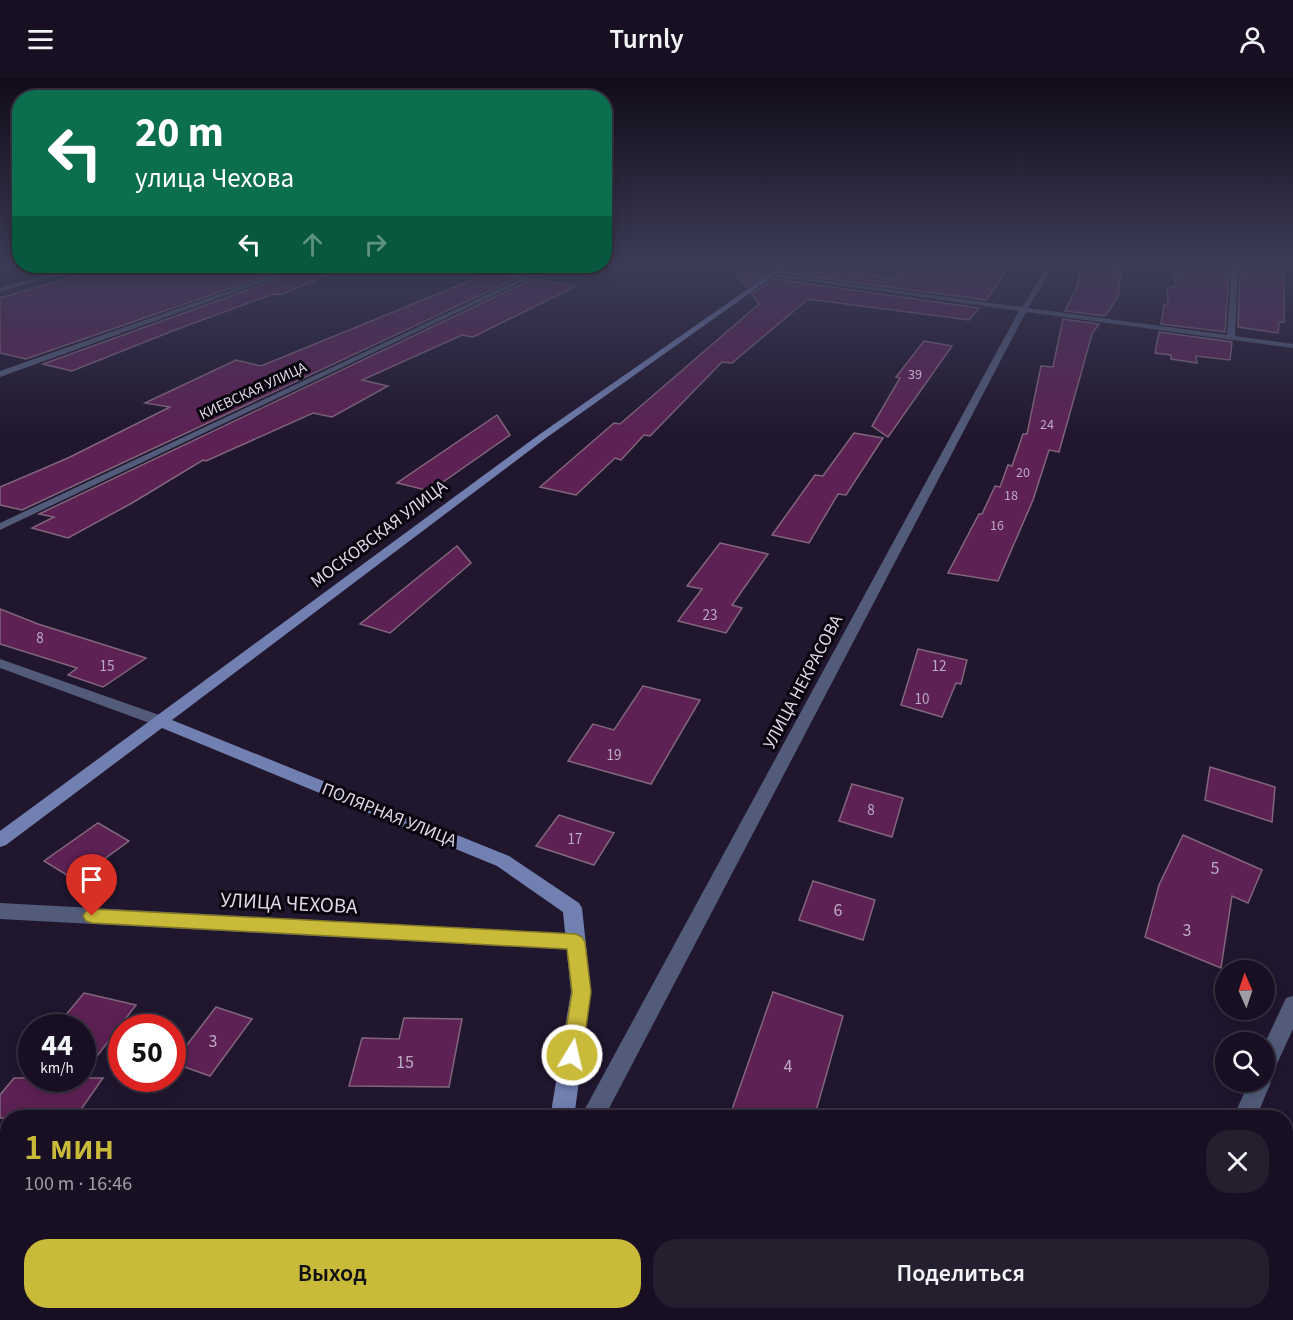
<!DOCTYPE html>
<html lang="ru">
<head>
<meta charset="utf-8">
<style>
  :root { --surface:#181022; --page:#251e2f; --text:#f1f3f6; --muted:#9f9da5; --line:#363040; --accent:#c9ba3a }
  body { margin:0; font-family:"Source Sans 3",sans-serif; background:var(--page); color:var(--text); height:100vh; display:flex; flex-direction:column; font-size:22px; white-space:nowrap }
  * { box-sizing:border-box; margin:0 }
  p { font-size:20px; color:var(--muted) }
  .icon { flex:none; width:33px; height:33px; fill:none; stroke:currentColor; stroke-width:2; stroke-linecap:round; stroke-linejoin:round }
  .map { position:relative; flex:1; overflow:hidden }
  .details { position:absolute; left:0px; top:1032px; width:1293px; height:210px; display:flex; flex-direction:column; background:var(--surface); border-radius:24px 24px 0 0; box-shadow:0 3px 15px #0003,0 0 0 2px var(--line) }
  .details>* { flex:none }
  .guide { position:absolute; left:12px; top:12px; width:600px; height:183px; border-radius:24px; box-shadow:0 3px 15px #0003,0 0 0 2px var(--line); background:#0b6e4f; color:#fff; overflow:hidden }
  .needle { width:39px; rotate:357deg }
  .fabs { position:absolute; left:1215px; top:882px; display:grid; gap:12px }
  .fabs a { display:grid; place-items:center; width:60px; height:60px; border-radius:50%; background:var(--surface); box-shadow:0 3px 15px #0003,0 0 0 2px var(--line); font-size:30px }
  .speed { position:absolute; left:18px; top:936px; display:flex; gap:12px; font-size:30px; font-weight:700; text-align:center }
  .speed>* { display:grid; place-content:center; width:78px; height:78px; border-radius:50%; background:var(--surface); box-shadow:0 3px 15px #0003,0 0 0 2px var(--line); line-height:1 }
  .speed small { font-size:15px; font-weight:400 }
  .speed .limit { border:9px solid #d22; background:#fff; color:#111 }
  .pin { position:absolute; display:grid; place-items:center; width:51px; height:51px; color:#fff; margin:-62px -26px; border-radius:50% 50% 50% 0; rotate:-45deg; box-shadow:0 0 6px #0007 }
  .pin .icon { rotate:45deg }
  .me { position:absolute; width:66px; margin:-33px; rotate:9deg; stroke-linejoin:round; filter:drop-shadow(0 0 4px #0008) }
  .turn { display:flex; align-items:center; gap:21px; height:126px; padding:0 24px; font-size:27px }
  .turn .icon { width:78px; height:78px; stroke-width:2.5 }
  .turn b { display:block; font-size:42px; line-height:51px }
  .lanes { display:flex; align-items:center; height:57px; padding:0 24px; background:#0003; justify-content:center; gap:30px; direction:ltr }
  .lanes .off { opacity:.35 }
  .round { display:grid; place-items:center; flex:none; width:63px; height:63px; border-radius:24px; background:var(--page) }
  .summary { display:flex; align-items:center; justify-content:space-between; height:102px; padding:0 24px }
  h1 { font-size:36px; font-weight:600; line-height:45px; color:var(--accent) }
  .action { display:flex; gap:12px; margin-top:auto; padding:12px 24px }
  .action a { flex:1; height:69px; border-radius:24px; background:var(--accent); color:#111; font-size:24px; font-weight:600; line-height:69px; text-align:center }
  .action a+a { background:var(--page); color:var(--text) }
  header { display:flex; justify-content:space-between; align-items:center; height:78px; padding:0 24px; background:var(--surface); font-size:27px; font-weight:600 }
  .map>svg:first-child { display:block }
</style>
</head>
<body>
<header><svg class="icon" aria-label="menu" viewBox="0 0 24 24"><path d="M4 6h16M4 12h16M4 18h16"/></svg>Turnly<svg class="icon" aria-label="person" viewBox="0 0 24 24"><circle cx="12" cy="8" r="4"/><path d="M4 21q1-7 8-7t8 7"/></svg></header>
<div class="map">
<svg width="1293" height="1242" viewBox="0 0 1293 1242">
  <rect width="100%" height="100%" fill="#20162e"/>
  <g fill="#5d2154" stroke="#82667c" stroke-width="1.5">
    <path d="M 109,188 L 294,188 L 26,281 L 0,275 L 0,220 Z"/>
    <path d="M 309,188 L 349,189 L 279,217 L 273,216 L 175,252 L 72,293 L 43,286 L 308,190 Z"/>
    <path d="M 897,188 L 1010,188 L 986,222 L 783,195 L 787,192 L 804,194 L 810,190 L 896,200 Z"/>
    <path d="M 1082,188 L 1121,192 L 1118,219 L 1105,238 L 1065,233 L 1076,211 Z"/>
    <path d="M 1185,188 L 1229,193 L 1225,254 L 1161,246 L 1164,227 L 1168,228 L 1167,210 L 1174,209 L 1176,198 L 1183,199 Z"/>
    <path d="M 1249,188 L 1284,188 L 1284,244 L 1279,244 L 1278,255 L 1238,249 L 1240,194 L 1248,195 Z"/>
    <path d="M 489,195 L 519,199 L 22,432 L 0,427 L 0,409 L 68,380 L 170,329 L 145,325 L 236,282 L 261,288 Z"/>
    <path d="M 735,195 L 762,199 L 746,209 Z"/>
    <path d="M 533,201 L 576,208 L 473,259 L 462,257 L 362,302 L 388,308 L 332,339 L 313,335 L 206,383 L 203,382 L 132,425 L 68,460 L 32,450 L 54,439 L 39,436 Z"/>
    <path d="M 774,201 L 979,230 L 969,242 L 808,221 L 732,285 L 722,284 L 650,358 L 644,357 L 621,382 L 615,380 L 576,417 L 540,409 L 614,345 L 620,346 L 759,226 L 752,216 Z"/>
    <path d="M 1063,241 L 1099,246 L 1092,256 L 1059,374 L 1049,372 L 1033,422 L 998,503 L 948,495 L 979,436 L 982,436 L 995,408 L 1000,409 L 1008,387 L 1012,388 L 1023,356 L 1027,356 L 1041,288 L 1053,289 Z"/>
    <path d="M 1159,254 L 1232,264 L 1230,282 L 1196,278 L 1197,285 L 1171,281 L 1171,277 L 1155,275 Z"/>
    <path d="M 924,263 L 952,268 L 888,359 L 872,348 L 900,300 L 896,299 Z"/>
    <path d="M 497,337 L 510,357 L 430,413 L 397,405 Z"/>
    <path d="M 854,355 L 883,360 L 846,417 L 838,416 L 809,465 L 772,457 L 815,397 L 823,398 Z"/>
    <path d="M 720,465 L 768,476 L 732,527 L 742,530 L 726,555 L 678,543 L 702,511 L 687,508 Z"/>
    <path d="M 457,468 L 471,485 L 390,555 L 360,546 Z"/>
    <path d="M 0,531 L 38,546 L 146,580 L 103,609 L 68,597 L 77,590 L 0,566 Z"/>
    <path d="M 918,571 L 967,582 L 961,606 L 956,605 L 942,639 L 901,627 Z"/>
    <path d="M 643,608 L 700,622 L 651,706 L 568,683 L 593,646 L 614,652 Z"/>
    <path d="M 1210,689 L 1275,709 L 1272,744 L 1205,722 Z"/>
    <path d="M 852,706 L 903,720 L 892,759 L 839,743 Z"/>
    <path d="M 559,737 L 614,755 L 594,787 L 536,768 Z"/>
    <path d="M 98,745 L 129,763 L 75,802 L 44,783 Z"/>
    <path d="M 1183,757 L 1262,792 L 1248,825 L 1232,818 L 1221,890 L 1145,859 L 1159,807 Z"/>
    <path d="M 813,803 L 875,822 L 863,862 L 799,842 Z"/>
    <path d="M 773,914 L 843,938 L 814,1040 L 729,1040 Z"/>
    <path d="M 84,915 L 136,927 L 82,998 L 82,950 L 55,950 Z"/>
    <path d="M 216,929 L 252,941 L 210,998 L 173,985 Z"/>
    <path d="M 404,940 L 462,941 L 449,1009 L 349,1008 L 362,960 L 399,961 Z"/>
    <path d="M 14,1000 L 103,1000 L 75,1040 L 0,1040 L 0,1017 Z"/>
  </g>
  <g fill="none" stroke-linecap="round" stroke-linejoin="round">
    <g fill="#525c7a" fill-rule="evenodd">
      <path d="M 78,188 L 87,188 L 0,214 L 0,210 Z"/>
      <path d="M 299,188 L 307,188 L 0,299 L 0,293 Z"/>
      <path d="M 548,188 L 555,188 L 0,452 L 0,445 Z"/>
      <path d="M 702,188 L 716,188 L 1022,229 L 1048,188 L 1054,188 L 1028,230 L 1227,257 L 1232,188 L 1238,188 L 1235,258 L 1293,266 L 1293,270 L 1026,234 L 604,1040 L 580,1040 L 1019,233 Z"/>
      <path d="M 0,581 L 165,639 L 168,643 L 165,647 L 155,647 L 0,590 Z"/>
      <path d="M 0,825 L 576,856 L 583,858 L 586,864 L 583,870 L 576,872 L 0,841 Z"/>
      <path d="M 1293,918 L 1293,951 L 1270,1001 L 1271,1004 L 1256,1040 L 1233,1040 L 1249,1004 L 1264,1004 L 1264,967 L 1286,920 Z"/>
      <path d="M 1146,1234 L 1173,1234 L 1170,1242 L 1148,1242 Z"/>
    </g>
    <g fill="#7180b0" fill-rule="evenodd">
      <path d="M 781,188 L 788,188 L 546,360 L 172,642 L 509,778 L 579,825 L 582,830 L 591,914 L 574,1040 L 550,1040 L 571,914 L 563,834 L 497,788 L 162,650 L 6,767 L 0,769 L 0,753 L 540,356 Z"/>
      <rect x="532" y="1234" width="28" height="8"/>
    </g>
  </g>
  <linearGradient id="sky" x2="0" y2="1"><stop stop-color="#120c19"/><stop offset="0.52" stop-color="#3c3c57"/><stop offset="1" stop-color="#3c3c57" stop-opacity="0"/></linearGradient>
  <rect width="1293" height="361" fill="url(#sky)"/>
  <path fill="#c9ba3a" stroke="#837926" stroke-width="1.5" d="M 92,831 L 576,856 L 582,859 L 585,864 L 591,914 L 582,977 L 579,983 L 572,986 L 565,983 L 562,977 L 572,914 L 567,871 L 92,845 L 86,843 L 83,838 L 86,833 Z"/>
  <g text-anchor="middle" dominant-baseline="central" stroke-width="6" stroke-linejoin="round" paint-order="stroke">
    <g font-size="14" fill="#bdaac3">
      <text x="915" y="297">39</text>
      <text x="1047" y="347">24</text>
      <text x="1023" y="395">20</text>
      <text x="1011" y="418">18</text>
      <text x="997" y="448">16</text>
    </g>
    <g font-size="15" fill="#ddd7e8" stroke="#08050e">
      <text transform="translate(253 313) rotate(-25)">КИЕВСКАЯ УЛИЦА</text>
    </g>
    <g font-size="15" fill="#bdaac3">
      <text x="710" y="537">23</text>
      <text x="40" y="560">8</text>
      <text x="107" y="588">15</text>
      <text x="939" y="588">12</text>
      <text x="922" y="621">10</text>
      <text x="614" y="677">19</text>
      <text x="871" y="732">8</text>
      <text x="575" y="761">17</text>
    </g>
    <g font-size="18" fill="#ddd7e8" stroke="#08050e">
      <text transform="translate(379 456) rotate(-37)">МОСКОВСКАЯ УЛИЦА</text>
      <text transform="translate(803 604) rotate(-62)">УЛИЦА НЕКРАСОВА</text>
      <text transform="translate(389 737) rotate(22)">ПОЛЯРНАЯ УЛИЦА</text>
    </g>
    <g font-size="18" fill="#bdaac3">
      <text x="1215" y="790">5</text>
      <text x="838" y="832">6</text>
      <text x="1187" y="852">3</text>
      <text x="213" y="963">3</text>
      <text x="405" y="984">15</text>
      <text x="788" y="988">4</text>
    </g>
    <g font-size="21" fill="#ddd7e8" stroke="#08050e">
      <text transform="translate(289 825) rotate(3)">УЛИЦА ЧЕХОВА</text>
    </g>
  </g>
</svg>
<div class="fabs">
<a><svg class="needle" viewBox="-14 -14 28 28"><path d="M0-13l5 13h-10z" fill="#e53935"/><path d="M0 13l5-13h-10z" fill="#9f9da5"/></svg></a>
<a><svg class="icon" aria-label="search" viewBox="0 0 24 24"><circle cx="10" cy="10" r="6"/><path d="M15 15l6 6"/></svg></a>
</div>
<div class="speed"><div>44<small>km/h</small></div><div class="limit">50</div></div>
<div class="pin" style="left:92px;top:838px;background:#d93025"><svg class="icon" aria-label="arrive" viewBox="0 0 24 24"><path d="M6 21V4h12l-3 4 3 4H6"/></svg></div>
<svg class="me" style="left:572px;top:977px" viewBox="-20 -20 40 40"><circle r="17" fill="#c9ba3a" stroke="#fff" stroke-width="3"/><path d="M0-11L8 9 0 5-8 9z" fill="#fff"/></svg>
<div class="guide">
<div class="turn"><svg class="icon" aria-label="left" viewBox="0 0 24 24"><path d="M17 20v-9H6M10 6l-5 5 5 5"/></svg><div><b>20 m</b>улица Чехова</div></div>
<div class="lanes"><svg class="icon" aria-label="left" viewBox="0 0 24 24"><path d="M17 20v-9H6M10 6l-5 5 5 5"/></svg><svg class="icon off" aria-label="ahead" viewBox="0 0 24 24"><path d="M12 20V5M6 11l6-6 6 6"/></svg><svg class="icon off" aria-label="right" viewBox="0 0 24 24"><path d="M7 20v-9h11M14 6l5 5-5 5"/></svg></div>
</div>
<section class="details">
<div class="summary"><div><h1>1 мин</h1><p>100 m · 16:46</p></div><a class="round"><svg class="icon" aria-label="close" viewBox="0 0 24 24"><path d="M6 6l12 12M18 6L6 18"/></svg></a></div>
<div class="action"><a>Выход</a><a>Поделиться</a></div>
</section>
</div>
</body>
</html>
